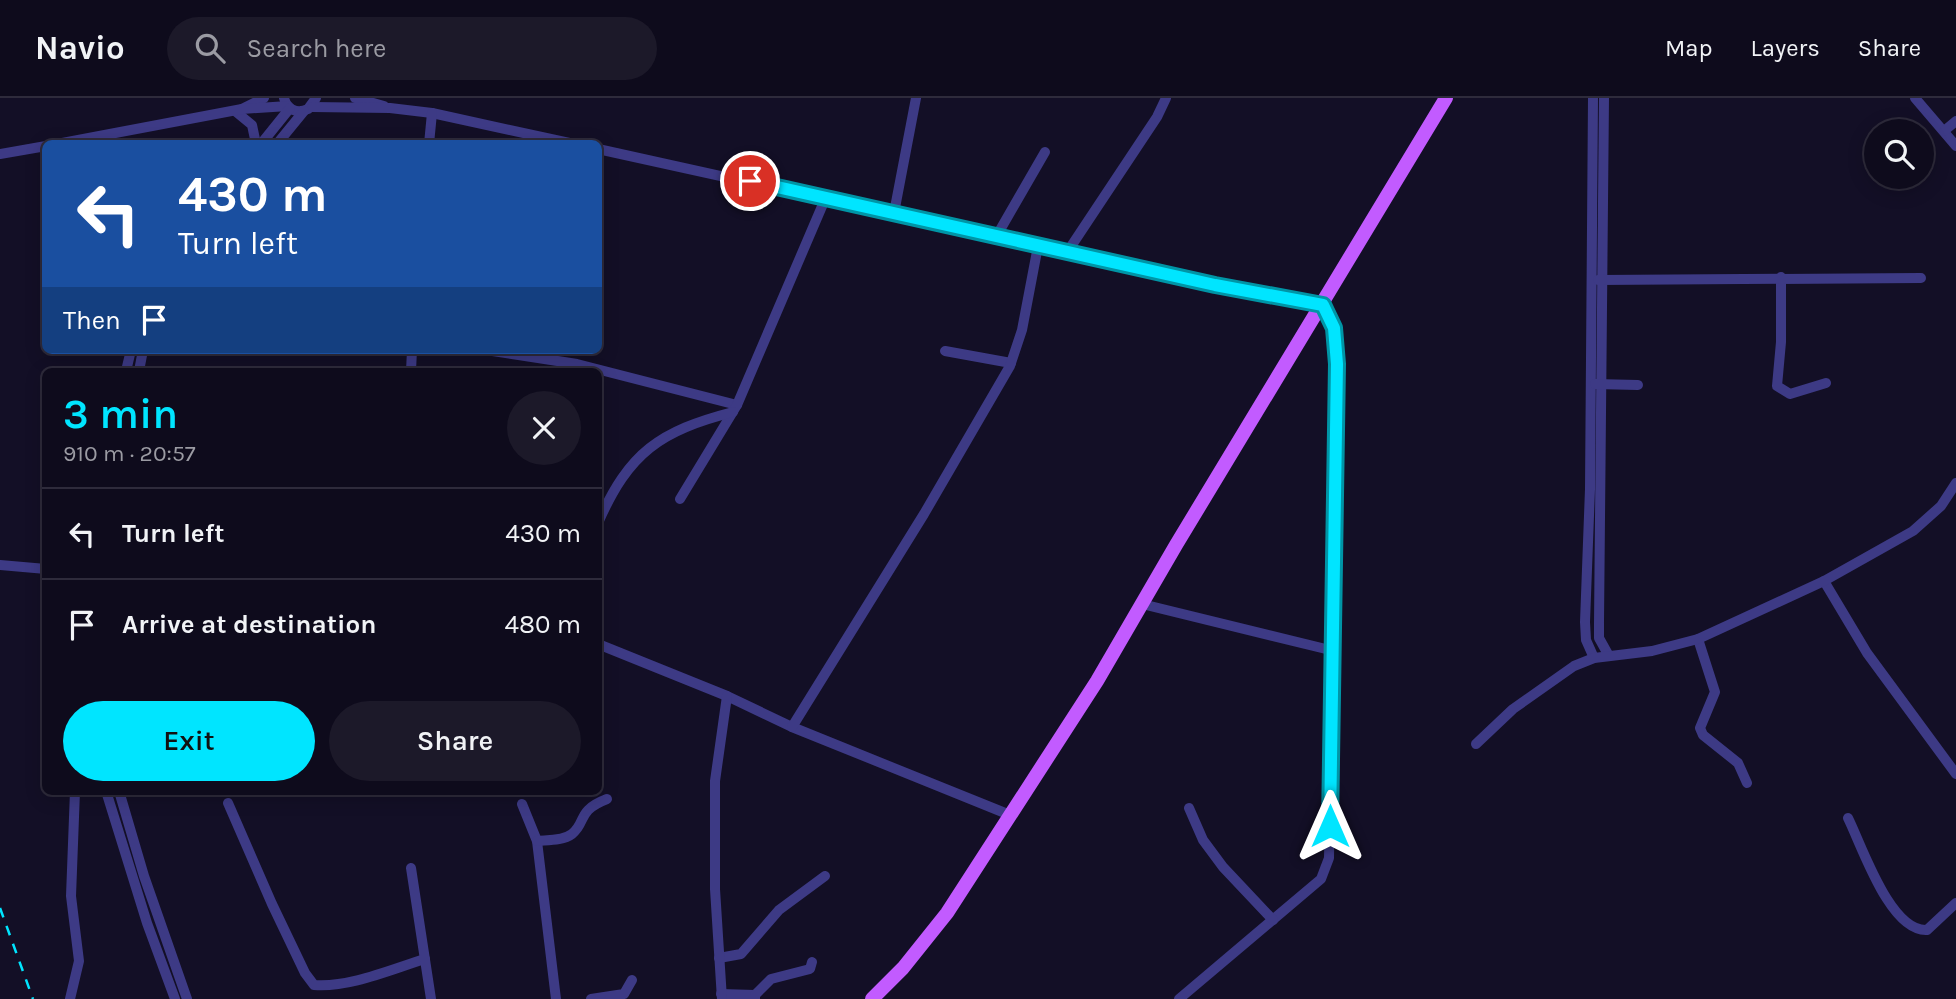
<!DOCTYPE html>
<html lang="en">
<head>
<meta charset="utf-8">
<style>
  :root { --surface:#0e0b1c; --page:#1c1929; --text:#f1f3f6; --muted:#9b9ba3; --line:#2e2b3b; --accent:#00e5ff }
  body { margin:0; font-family:Karla,sans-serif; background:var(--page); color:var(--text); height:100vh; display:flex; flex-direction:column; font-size:26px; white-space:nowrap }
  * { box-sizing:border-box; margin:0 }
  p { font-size:23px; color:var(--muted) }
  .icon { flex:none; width:38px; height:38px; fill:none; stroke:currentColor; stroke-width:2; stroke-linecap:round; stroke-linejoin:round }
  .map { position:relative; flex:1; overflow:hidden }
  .panel { position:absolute; left:42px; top:270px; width:560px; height:427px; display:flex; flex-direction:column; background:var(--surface); border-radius:10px; box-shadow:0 4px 18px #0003,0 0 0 2px var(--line) }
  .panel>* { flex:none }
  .banner { position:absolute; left:42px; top:42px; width:560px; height:214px; border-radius:10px; box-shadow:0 4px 18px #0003,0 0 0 2px var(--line); background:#1a4fa0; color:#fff; overflow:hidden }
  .fabs { position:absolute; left:1864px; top:21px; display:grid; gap:14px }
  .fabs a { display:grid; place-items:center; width:70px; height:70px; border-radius:50%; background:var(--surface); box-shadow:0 4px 18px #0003,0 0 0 2px var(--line); font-size:35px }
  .pin { position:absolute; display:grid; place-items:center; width:60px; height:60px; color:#fff; margin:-30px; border:4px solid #fff; border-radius:50%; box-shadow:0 2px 7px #0007 }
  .me { position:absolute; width:77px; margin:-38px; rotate:0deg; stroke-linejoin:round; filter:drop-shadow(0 0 5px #0008) }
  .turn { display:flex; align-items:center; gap:24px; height:147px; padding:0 21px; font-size:32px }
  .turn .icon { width:91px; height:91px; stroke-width:2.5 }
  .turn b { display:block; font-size:49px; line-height:60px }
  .then { display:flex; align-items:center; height:66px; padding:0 21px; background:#0003; gap:14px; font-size:26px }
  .round { display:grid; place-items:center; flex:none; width:74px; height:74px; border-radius:37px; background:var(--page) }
  .head { display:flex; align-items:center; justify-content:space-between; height:119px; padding:0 21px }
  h1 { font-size:42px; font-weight:600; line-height:52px; color:var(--accent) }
  .cta { display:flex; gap:14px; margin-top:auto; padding:14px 21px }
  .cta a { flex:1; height:80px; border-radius:42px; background:var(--accent); color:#111; font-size:28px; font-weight:600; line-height:80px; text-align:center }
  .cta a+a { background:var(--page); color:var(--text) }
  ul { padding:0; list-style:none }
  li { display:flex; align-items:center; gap:21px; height:91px; padding:0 21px; border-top:2px solid var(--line) }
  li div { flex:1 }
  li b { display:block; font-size:26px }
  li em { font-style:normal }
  header { display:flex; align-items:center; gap:42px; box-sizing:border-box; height:98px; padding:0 35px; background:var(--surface); border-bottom:2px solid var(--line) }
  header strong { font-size:33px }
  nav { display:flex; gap:38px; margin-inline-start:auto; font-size:24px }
  .search { width:490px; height:63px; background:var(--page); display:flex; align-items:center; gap:18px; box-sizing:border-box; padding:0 24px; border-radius:38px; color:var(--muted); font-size:26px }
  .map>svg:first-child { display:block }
</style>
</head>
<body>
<header>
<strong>Navio</strong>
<div class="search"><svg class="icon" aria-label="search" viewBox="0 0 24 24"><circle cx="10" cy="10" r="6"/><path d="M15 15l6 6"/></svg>Search here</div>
<nav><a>Map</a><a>Layers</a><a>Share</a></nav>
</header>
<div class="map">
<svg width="1956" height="901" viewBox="0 0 1956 901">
  <rect width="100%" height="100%" fill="#130f26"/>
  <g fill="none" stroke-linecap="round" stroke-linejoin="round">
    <g stroke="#3d3a85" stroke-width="10">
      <path d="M 284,0 C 287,12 297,16 308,11 L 316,0"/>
      <path d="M 355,0 L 384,8"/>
      <path d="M 1593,0 L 1590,391 L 1585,524 L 1586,542 L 1594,560"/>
      <path d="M 1604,0 L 1599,525 L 1599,540 L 1609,558"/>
      <path d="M 1915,0 L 1956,48"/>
      <path d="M 312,9 L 390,10 L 432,15 L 574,46"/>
      <path d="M 242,11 L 264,0"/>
      <path d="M 235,13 L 252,27 L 256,46"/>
      <path d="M 1944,33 L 1956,23"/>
      <path d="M 57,46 L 242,11 L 288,8"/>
      <path d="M 261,46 L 290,10"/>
      <path d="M 277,46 L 304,13"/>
      <path d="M 429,46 L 432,15"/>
      <path d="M 598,51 L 1215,187 L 1323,207 C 1336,223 1336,246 1337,266 L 1329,760 L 1321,781 L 1179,901"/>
      <path d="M 0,56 L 46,48"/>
      <path d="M 894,115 L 916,0"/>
      <path d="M 996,139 L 1045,54"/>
      <path d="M 1068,153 L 1157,19 L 1166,0"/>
      <path d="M 1781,179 L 1781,244 L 1777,288 L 1790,296 L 1826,285"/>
      <path d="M 1598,182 L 1921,180"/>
      <path d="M 486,252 L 577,266 L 737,307"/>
      <path d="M 945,253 L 1011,265"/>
      <path d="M 126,273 L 131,252"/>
      <path d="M 139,273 L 143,252"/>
      <path d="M 411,273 L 412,252"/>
      <path d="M 1595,286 L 1638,287"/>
      <path d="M 680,401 L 737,307 L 826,99"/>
      <path d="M 598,425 C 629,354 660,333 733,314"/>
      <path d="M 0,467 L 46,471"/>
      <path d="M 1824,483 L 1867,555 L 1956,676"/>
      <path d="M 1142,506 L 1330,552"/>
      <path d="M 1698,541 L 1715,594 L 1700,630 L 1703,637 L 1738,665 L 1747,685"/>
      <path d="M 598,546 L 727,598 L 792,629 L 1010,717"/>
      <path d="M 792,629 L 924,416 L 1010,268 L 1022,232 L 1038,148"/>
      <path d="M 1476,646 L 1513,611 L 1574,568 L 1594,560 L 1652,553 L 1698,541 L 1824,483 L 1913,433 L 1941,408 L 1956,385"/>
      <path d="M 106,693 L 147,825 L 175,901"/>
      <path d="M 119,693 L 144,778 L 187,901"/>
      <path d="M 228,705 L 272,806 L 305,875 L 314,887 C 349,890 392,871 425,861"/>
      <path d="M 522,706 L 537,743 L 556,901"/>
      <path d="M 1189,710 L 1203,742 L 1223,769 L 1273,822"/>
      <path d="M 1848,720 C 1862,748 1890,834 1927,832 L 1956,805"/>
      <path d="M 537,743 C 547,742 563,743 572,736 C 587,724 576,713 607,701"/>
      <path d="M 411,770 L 431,901"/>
      <path d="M 719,860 L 741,856 L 779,812 L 825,778"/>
      <path d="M 721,896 L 755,897"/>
      <path d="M 70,901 L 79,863 L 71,798 L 75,693"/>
      <path d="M 591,901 L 624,896 L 632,882"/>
      <path d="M 722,901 L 715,791 L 715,683 L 727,598"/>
      <path d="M 755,901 L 755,897 L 771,881 L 810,871 L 812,864"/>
    </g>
    <path stroke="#c25bff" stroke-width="14" d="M 872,901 L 903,870 L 947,815 L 1097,583 L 1176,447 L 1446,0"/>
    <path stroke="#00e5ff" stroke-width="2.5" stroke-dasharray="10 9" stroke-linecap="butt" d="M 0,810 L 33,901"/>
  </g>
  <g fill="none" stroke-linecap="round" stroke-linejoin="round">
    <defs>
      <path id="route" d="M 750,83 L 1215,187 L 1323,207 L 1334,230 L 1337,266 L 1330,728"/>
    </defs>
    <use href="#route" stroke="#0095a6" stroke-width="18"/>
    <use href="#route" stroke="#00e5ff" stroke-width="12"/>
  </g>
</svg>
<div class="fabs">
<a><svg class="icon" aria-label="search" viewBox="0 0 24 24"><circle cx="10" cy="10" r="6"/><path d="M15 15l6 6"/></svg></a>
</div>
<div class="pin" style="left:750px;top:83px;background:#d93025"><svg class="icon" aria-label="arrive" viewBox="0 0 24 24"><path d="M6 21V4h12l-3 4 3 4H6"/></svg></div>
<svg class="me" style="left:1330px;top:728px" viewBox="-20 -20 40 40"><path d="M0-17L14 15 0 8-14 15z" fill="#00e5ff" stroke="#fff" stroke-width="4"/></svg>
<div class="banner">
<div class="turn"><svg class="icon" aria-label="left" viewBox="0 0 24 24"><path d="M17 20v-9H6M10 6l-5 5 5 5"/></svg><div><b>430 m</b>Turn left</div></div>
<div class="then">Then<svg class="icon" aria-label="arrive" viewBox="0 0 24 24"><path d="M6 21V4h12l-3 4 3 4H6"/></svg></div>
</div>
<section class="panel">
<div class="head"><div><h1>3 min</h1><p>910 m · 20:57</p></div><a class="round"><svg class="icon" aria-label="close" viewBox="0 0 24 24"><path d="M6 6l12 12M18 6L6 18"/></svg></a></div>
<ul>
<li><svg class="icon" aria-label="left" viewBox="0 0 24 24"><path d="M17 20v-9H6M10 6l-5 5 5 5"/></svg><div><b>Turn left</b></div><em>430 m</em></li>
<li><svg class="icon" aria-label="arrive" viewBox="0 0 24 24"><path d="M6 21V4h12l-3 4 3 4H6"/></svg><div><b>Arrive at destination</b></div><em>480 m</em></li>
</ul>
<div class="cta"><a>Exit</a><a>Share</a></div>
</section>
</div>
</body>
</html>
